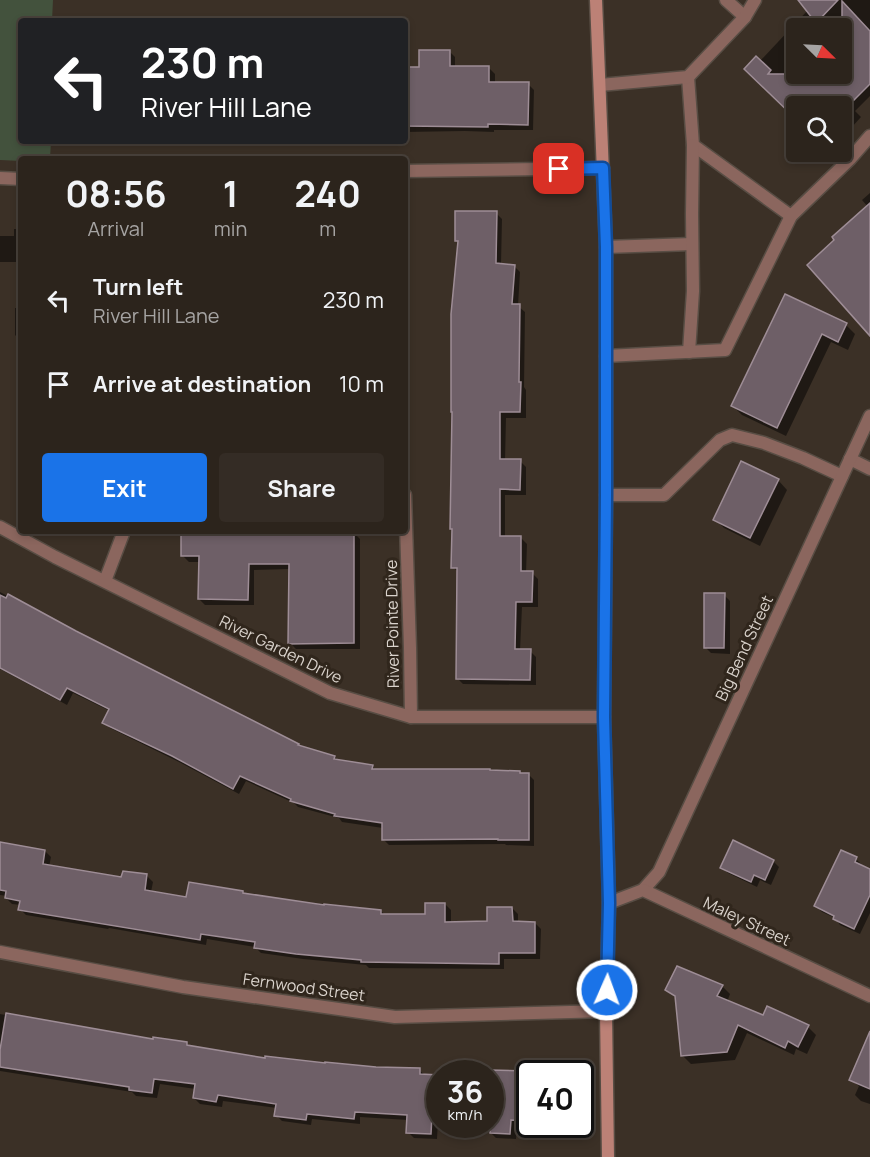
<!DOCTYPE html>
<html lang="en">
<head>
<meta charset="utf-8">
<style>
  :root { --surface:#2c241c; --page:#342c25; --text:#f1f3f6; --muted:#a6a4a3; --line:#48413b; --accent:#1a73e8 }
  body { margin:0; font-family:Manrope,sans-serif; background:var(--page); color:var(--text); height:100vh; display:flex; flex-direction:column; font-size:22px; white-space:nowrap }
  * { box-sizing:border-box; margin:0 }
  p { font-size:20px; color:var(--muted) }
  .icon { flex:none; width:33px; height:33px; fill:none; stroke:currentColor; stroke-width:2; stroke-linecap:round; stroke-linejoin:round }
  .map { position:relative; flex:1; overflow:hidden }
  .drawer { position:absolute; left:18px; top:156px; width:390px; height:378px; display:flex; flex-direction:column; background:var(--surface); border-radius:6px; box-shadow:0 3px 9px #0003,0 0 0 2px var(--line) }
  .drawer>* { flex:none }
  .banner { position:absolute; left:18px; top:18px; width:390px; height:126px; border-radius:6px; box-shadow:0 3px 9px #0003,0 0 0 2px var(--line); background:#202124; color:#fff; overflow:hidden }
  .needle { width:39px; rotate:114deg }
  .fabs { position:absolute; left:786px; top:18px; display:grid; gap:12px }
  .fabs a { display:grid; place-items:center; width:66px; height:66px; border-radius:6px; background:var(--surface); box-shadow:0 3px 9px #0003,0 0 0 2px var(--line); font-size:30px }
  .speed { position:absolute; left:426px; top:1060px; display:flex; gap:12px; font-size:30px; font-weight:700; text-align:center }
  .speed>* { display:grid; place-content:center; width:78px; height:78px; border-radius:50%; background:var(--surface); box-shadow:0 3px 9px #0003,0 0 0 2px var(--line); line-height:1 }
  .speed small { font-size:15px; font-weight:400 }
  .speed .limit { border:3px solid #111; border-radius:9px; background:#fff; color:#111 }
  .pin { position:absolute; display:grid; place-items:center; width:51px; height:51px; color:#fff; margin:-26px; border-radius:12px; box-shadow:0 3px 9px #0006 }
  .me { position:absolute; width:66px; margin:-33px; rotate:2deg; stroke-linejoin:round; filter:drop-shadow(0 0 4px #0008) }
  .turn { display:flex; align-items:center; gap:21px; height:126px; padding:0 24px; font-size:27px }
  .turn .icon { width:78px; height:78px; stroke-width:2.5 }
  .turn b { display:block; font-size:42px; line-height:51px }
  .eta { display:flex; justify-content:space-evenly; align-items:center; height:102px; text-align:center }
  .eta b { font-size:36px; font-weight:700; line-height:42px }
  .cta { display:flex; gap:12px; margin-top:auto; padding:12px 24px }
  .cta a { flex:1; height:69px; border-radius:6px; background:var(--accent); color:#fff; font-size:24px; font-weight:700; line-height:69px; text-align:center }
  .cta a+a { background:var(--page); color:var(--text) }
  ul { padding:0; list-style:none }
  li { display:flex; align-items:center; gap:18px; height:84px; padding:0 24px }
  li div { flex:1 }
  li b { display:block; font-size:22px }
  li em { font-style:normal }
  .map>svg:first-child { display:block }
</style>
</head>
<body>
<div class="map">
<svg width="870" height="1157" viewBox="0 0 870 1157">
  <rect width="100%" height="100%" fill="#3b3026"/>
  <path fill="#43523d" d="M 0,0 L 53,0 L 52,21 L 21,21 L 21,141 L 51,141 L 50,159 L 21,159 L 21,161 L 0,160 Z"/>
  <g fill="#0007" fill-rule="evenodd">
    <path d="M 800,0 L 870,0 L 870,96 L 855,111 L 861,117 L 842,138 L 842,106 L 796,106 L 796,117 L 746,69 L 760,61 L 808,10 ZM 796,28 L 842,28 L 842,74 L 796,74 Z"/>
    <path d="M 449,51 L 455,57 L 455,67 L 489,68 L 495,74 L 495,83 L 528,84 L 534,90 L 533,130 L 494,130 L 494,132 L 465,131 L 405,132 L 405,68 L 421,68 Z"/>
    <path d="M 842,138 L 851,147 L 840,158 L 833,152 L 842,152 Z"/>
    <path d="M 870,193 L 870,311 L 868,207 L 862,200 Z"/>
    <path d="M 496,213 L 502,219 L 501,265 L 514,266 L 520,272 L 518,306 L 525,312 L 524,387 L 526,390 L 526,418 L 506,418 L 505,461 L 520,461 L 526,467 L 526,495 L 505,495 L 505,538 L 521,538 L 527,544 L 526,573 L 532,573 L 538,579 L 538,607 L 522,607 L 520,651 L 530,651 L 536,657 L 536,685 L 463,684 L 457,678 L 458,572 L 453,567 L 454,531 L 452,529 L 459,243 L 456,240 Z"/>
    <path d="M 14,229 L 21,229 L 21,262 L 0,262 L 0,236 L 14,236 Z"/>
    <path d="M 786,296 L 846,325 L 855,334 L 848,350 L 831,342 L 786,436 L 742,415 L 733,406 Z"/>
    <path d="M 15,308 L 21,308 L 21,341 L 15,335 Z"/>
    <path d="M 16,383 L 21,383 L 21,416 L 17,412 Z"/>
    <path d="M 18,463 L 21,463 L 21,494 L 18,491 Z"/>
    <path d="M 778,480 L 787,490 L 760,546 L 724,528 L 715,519 Z"/>
    <path d="M 181,531 L 253,531 L 253,534 L 354,533 L 360,539 L 360,649 L 296,649 L 290,643 L 290,569 L 254,570 L 254,605 L 205,605 L 199,599 L 200,562 L 189,562 L 183,556 Z"/>
    <path d="M 0,592 L 75,632 L 298,745 L 300,747 L 335,757 L 339,761 L 372,766 L 376,770 L 520,772 L 521,774 L 528,774 L 534,780 L 534,846 L 506,845 L 505,844 L 389,845 L 383,839 L 383,828 L 342,822 L 339,818 L 298,807 L 294,803 L 246,781 L 239,794 L 179,762 L 110,728 L 104,722 L 110,711 L 73,693 L 67,705 L 0,669 Z"/>
    <path d="M 724,595 L 730,601 L 730,654 L 711,653 L 705,647 Z"/>
    <path d="M 0,844 L 45,851 L 51,857 L 49,867 L 123,879 L 147,876 L 153,882 L 151,892 L 187,898 L 245,895 L 325,907 L 381,911 L 385,915 L 427,915 L 445,904 L 451,910 L 451,923 L 489,923 L 512,908 L 518,914 L 518,923 L 535,923 L 541,929 L 540,959 L 504,959 L 504,969 L 369,968 L 366,965 L 303,959 L 261,953 L 255,947 L 207,939 L 206,945 L 109,928 L 108,929 L 26,915 L 20,909 L 21,905 L 12,904 L 6,898 L 7,896 L 0,895 Z"/>
    <path d="M 841,852 L 856,859 L 862,865 L 861,866 L 870,870 L 870,913 L 860,934 L 840,925 L 835,918 L 822,912 L 816,906 Z"/>
    <path d="M 773,861 L 779,867 L 771,885 L 760,880 L 757,887 L 728,873 L 722,867 Z"/>
    <path d="M 722,986 L 730,994 L 727,1002 L 763,1017 L 808,1027 L 816,1035 L 807,1054 L 796,1049 L 794,1055 L 747,1033 L 735,1060 L 691,1064 L 682,1055 L 677,999 L 667,990 Z"/>
    <path d="M 0,1014 L 154,1041 L 187,1043 L 191,1047 L 266,1060 L 375,1068 L 419,1070 L 426,1076 L 440,1077 L 440,1120 L 438,1120 L 437,1139 L 414,1138 L 408,1132 L 408,1120 L 360,1117 L 360,1124 L 312,1119 L 311,1125 L 282,1121 L 276,1115 L 277,1108 L 223,1101 L 222,1107 L 200,1104 L 194,1098 L 196,1089 L 160,1084 L 157,1098 L 136,1096 L 132,1092 L 0,1071 Z"/>
    <path d="M 870,1054 L 870,1104 L 861,1101 L 855,1095 L 859,1086 L 851,1080 Z"/>
    <path d="M 514,1069 L 533,1070 L 538,1074 L 530,1074 L 530,1125 L 533,1125 L 533,1127 L 517,1126 L 516,1139 L 496,1138 L 490,1132 L 490,1127 L 479,1127 L 477,1125 L 490,1125 L 490,1074 L 475,1074 L 475,1071 L 514,1072 Z"/>
  </g>
  <g fill="#6e5f67" stroke="#9e8d96" stroke-width="1.5">
    <path d="M 798,0 L 838,0 L 816,23 Z"/>
    <path d="M 842,1 L 870,31 L 870,84 L 848,106 L 796,106 L 796,119 L 744,69 L 756,56 L 771,70 L 768,74 L 842,74 Z"/>
    <path d="M 419,50 L 450,50 L 450,66 L 489,66 L 489,82 L 529,82 L 528,125 L 488,124 L 488,127 L 405,126 L 405,67 L 419,67 Z"/>
    <path d="M 870,203 L 870,336 L 807,265 L 834,240 L 832,237 Z"/>
    <path d="M 455,211 L 497,211 L 496,263 L 515,265 L 512,304 L 520,304 L 519,382 L 521,382 L 520,412 L 500,412 L 500,459 L 521,459 L 520,490 L 500,489 L 500,536 L 521,536 L 521,571 L 533,571 L 532,602 L 516,602 L 515,649 L 531,649 L 530,680 L 456,679 L 457,568 L 451,568 L 452,529 L 450,529 L 452,412 L 451,412 L 451,314 L 458,241 L 455,241 Z"/>
    <path d="M 785,294 L 847,323 L 838,342 L 822,334 L 777,428 L 731,406 Z"/>
    <path d="M 741,461 L 779,479 L 750,538 L 713,520 Z"/>
    <path d="M 181,531 L 247,531 L 247,532 L 354,532 L 354,643 L 288,644 L 289,564 L 249,564 L 248,600 L 198,599 L 199,556 L 181,556 Z"/>
    <path d="M 704,593 L 725,593 L 724,648 L 704,648 Z"/>
    <path d="M 8,594 L 76,631 L 299,744 L 298,745 L 335,756 L 334,759 L 373,765 L 372,769 L 490,769 L 490,770 L 520,771 L 520,773 L 529,773 L 529,840 L 498,840 L 498,839 L 382,840 L 382,823 L 334,816 L 335,814 L 290,801 L 291,799 L 240,776 L 233,789 L 172,756 L 102,723 L 109,709 L 67,688 L 60,700 L 0,668 L 0,595 L 6,598 Z"/>
    <path d="M 733,840 L 774,860 L 765,880 L 754,875 L 751,882 L 720,868 Z"/>
    <path d="M 0,842 L 45,850 L 43,864 L 121,877 L 123,871 L 147,874 L 145,890 L 186,897 L 189,882 L 243,891 L 243,893 L 324,905 L 324,904 L 381,910 L 381,914 L 425,914 L 425,903 L 445,903 L 445,922 L 487,921 L 487,907 L 512,907 L 513,921 L 535,922 L 535,953 L 499,953 L 499,964 L 361,962 L 361,960 L 296,954 L 254,948 L 255,942 L 201,934 L 200,940 L 18,910 L 20,901 L 5,898 L 6,891 L 0,890 Z"/>
    <path d="M 841,850 L 857,857 L 855,862 L 870,869 L 870,895 L 854,929 L 833,919 L 834,916 L 814,906 Z"/>
    <path d="M 677,966 L 723,985 L 717,996 L 763,1015 L 767,1006 L 809,1025 L 798,1047 L 788,1041 L 785,1048 L 738,1025 L 727,1052 L 681,1056 L 675,996 L 665,990 Z"/>
    <path d="M 6,1013 L 153,1039 L 153,1037 L 187,1042 L 187,1045 L 265,1058 L 265,1056 L 325,1063 L 325,1062 L 376,1067 L 420,1068 L 420,1074 L 440,1075 L 440,1115 L 432,1115 L 431,1134 L 406,1133 L 407,1115 L 355,1112 L 354,1119 L 307,1114 L 306,1120 L 274,1116 L 276,1104 L 218,1095 L 216,1102 L 193,1098 L 195,1084 L 154,1079 L 152,1093 L 129,1090 L 129,1087 L 0,1067 L 0,1050 Z"/>
    <path d="M 870,1031 L 870,1089 L 849,1080 Z"/>
    <path d="M 490,1070 L 529,1071 L 528,1121 L 511,1120 L 510,1134 L 490,1133 Z"/>
  </g>
  <g fill="none" stroke-linecap="round" stroke-linejoin="round">
    <defs>
      <g id="street">
        <path d="M 726,0 L 745,17"/>
        <path d="M 688,77 L 693,145 L 791,216"/>
        <path d="M 600,85 L 688,77 L 745,17 L 755,0"/>
        <path d="M 405,171 L 603,168"/>
        <path d="M 0,178 L 21,179"/>
        <path d="M 606,247 L 692,244"/>
        <path d="M 689,352 L 693,291 L 692,214 L 693,145"/>
        <path d="M 606,356 L 725,350 L 791,216 L 850,159 L 870,136"/>
        <path d="M 850,459 L 870,469"/>
        <path d="M 405,495 L 410,648 L 411,717"/>
        <path d="M 606,495 L 664,495 L 720,440 L 732,435 L 764,443 L 803,458 L 842,476"/>
        <path d="M 0,527 L 55,557 L 330,693 L 411,717 L 604,717"/>
        <path d="M 105,581 L 124,531"/>
        <path d="M 643,890 L 659,872 L 870,416"/>
        <path d="M 609,903 L 643,890 L 870,996"/>
        <path d="M 0,952 L 183,987 L 395,1017 L 606,1011"/>
      </g>
      <path id="secondary" d="M 596,0 L 606,247 L 606,495 L 604,717 L 609,903 L 606,1011 L 608,1157"/>
    </defs>
    <use href="#street" stroke="#584d44" stroke-width="15"/>
    <use href="#secondary" stroke="#584d44" stroke-width="15"/>
    <use href="#street" stroke="#8b665e" stroke-width="12"/>
    <use href="#secondary" stroke="#bc8176" stroke-width="12"/>
  </g>
  <g fill="none" stroke-linecap="round" stroke-linejoin="round">
    <defs>
      <path id="route" d="M 559,169 L 603,168 L 606,247 L 606,495 L 604,717 L 609,903 L 607,990"/>
    </defs>
    <use href="#route" stroke="#114b97" stroke-width="15"/>
    <use href="#route" stroke="#1a73e8" stroke-width="10"/>
  </g>
  <g text-anchor="middle" dominant-baseline="central" stroke-width="6" stroke-linejoin="round" paint-order="stroke">
    <g font-size="16" fill="#dad3cc" stroke="#30261c">
      <text transform="translate(392 624) rotate(-91)">River Pointe Drive</text>
      <text transform="translate(744 648) rotate(-65)">Big Bend Street</text>
      <text transform="translate(281 649) rotate(26)">River Garden Drive</text>
      <text transform="translate(747 921) rotate(25)">Maley Street</text>
      <text transform="translate(304 987) rotate(8)">Fernwood Street</text>
    </g>
  </g>
</svg>
<div class="fabs">
<a><svg class="needle" viewBox="-14 -14 28 28"><path d="M0-13l5 13h-10z" fill="#e53935"/><path d="M0 13l5-13h-10z" fill="#a6a4a3"/></svg></a>
<a><svg class="icon" aria-label="search" viewBox="0 0 24 24"><circle cx="10" cy="10" r="6"/><path d="M15 15l6 6"/></svg></a>
</div>
<div class="speed"><div>36<small>km/h</small></div><div class="limit">40</div></div>
<div class="pin" style="left:559px;top:169px;background:#d93025"><svg class="icon" aria-label="arrive" viewBox="0 0 24 24"><path d="M6 21V4h12l-3 4 3 4H6"/></svg></div>
<svg class="me" style="left:607px;top:990px" viewBox="-20 -20 40 40"><circle r="17" fill="#1a73e8" stroke="#fff" stroke-width="3"/><path d="M0-11L8 9 0 5-8 9z" fill="#fff"/></svg>
<div class="banner">
<div class="turn"><svg class="icon" aria-label="left" viewBox="0 0 24 24"><path d="M17 20v-9H6M10 6l-5 5 5 5"/></svg><div><b>230 m</b>River Hill Lane</div></div>
</div>
<section class="drawer">
<div class="eta">
<div><b>08:56</b><p>Arrival</p></div>
<div><b>1</b><p>min</p></div>
<div><b>240</b><p>m</p></div>
</div>
<ul>
<li><svg class="icon" aria-label="left" viewBox="0 0 24 24"><path d="M17 20v-9H6M10 6l-5 5 5 5"/></svg><div><b>Turn left</b><p>River Hill Lane</p></div><em>230 m</em></li>
<li><svg class="icon" aria-label="arrive" viewBox="0 0 24 24"><path d="M6 21V4h12l-3 4 3 4H6"/></svg><div><b>Arrive at destination</b></div><em>10 m</em></li>
</ul>
<div class="cta"><a>Exit</a><a>Share</a></div>
</section>
</div>
</body>
</html>
